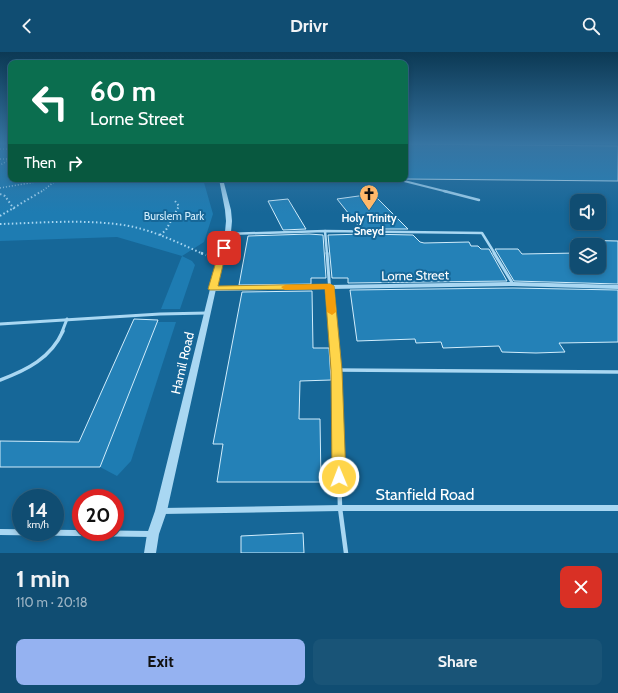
<!DOCTYPE html>
<html lang="en">
<head>
<meta charset="utf-8">
<style>
  :root { --surface:#104d72; --page:#195477; --text:#f1f3f6; --muted:#9cb4c4; --line:#306484; --accent:#95b2f1 }
  body { margin:0; font-family:Cabin,sans-serif; background:var(--page); color:var(--text); height:100vh; display:flex; flex-direction:column; font-size:15px; white-space:nowrap }
  * { box-sizing:border-box; margin:0 }
  p { font-size:13px; color:var(--muted) }
  .icon { flex:none; width:22px; height:22px; fill:none; stroke:currentColor; stroke-width:2; stroke-linecap:round; stroke-linejoin:round }
  .map { position:relative; height:501px; overflow:hidden }
  .panel { display:flex; flex-direction:column; background:var(--surface); flex:1 }
  .panel>* { flex:none }
  .top-card { position:absolute; left:8px; top:8px; width:400px; height:122px; border-radius:8px; box-shadow:0 2px 6px #0003,0 0 0 1px var(--line); background:#0b6e4f; color:#fff; overflow:hidden }
  .buttons { position:absolute; left:570px; top:142px; display:grid; gap:8px }
  .buttons a { display:grid; place-items:center; width:36px; height:36px; border-radius:8px; background:var(--surface); box-shadow:0 2px 6px #0003,0 0 0 1px var(--line); font-size:20px }
  .speed { position:absolute; left:12px; top:437px; display:flex; gap:8px; font-size:20px; font-weight:700; text-align:center }
  .speed>* { display:grid; place-content:center; width:52px; height:52px; border-radius:50%; background:var(--surface); box-shadow:0 2px 6px #0003,0 0 0 1px var(--line); line-height:1 }
  .speed small { font-size:10px; font-weight:400 }
  .speed .limit { border:6px solid #d22; background:#fff; color:#111 }
  .pin { position:absolute; display:grid; place-items:center; width:34px; height:34px; color:#fff; margin:-17px; border-radius:8px; box-shadow:0 2px 6px #0006 }
  .me { position:absolute; width:44px; margin:-22px; rotate:359deg; stroke-linejoin:round; filter:drop-shadow(0 0 3px #0008) }
  .turn { display:flex; align-items:center; gap:14px; height:84px; padding:0 16px; font-size:18px }
  .turn .icon { width:52px; height:52px; stroke-width:2.5 }
  .turn b { display:block; font-size:28px; line-height:34px }
  .then { display:flex; align-items:center; height:38px; padding:0 16px; background:#0003; gap:8px; font-size:15px }
  .round { display:grid; place-items:center; flex:none; width:42px; height:42px; border-radius:8px; background:var(--page) }
  .summary { display:flex; align-items:center; justify-content:space-between; height:68px; padding:0 16px }
  h1 { font-size:24px; font-weight:800; line-height:30px }
  .cta { display:flex; gap:8px; margin-top:auto; padding:8px 16px }
  .cta a { flex:1; height:46px; border-radius:8px; background:var(--accent); color:#111; font-size:16px; font-weight:800; line-height:46px; text-align:center }
  .cta a+a { background:var(--page); color:var(--text) }
  header { display:flex; justify-content:space-between; align-items:center; height:52px; padding:0 16px; background:var(--surface); font-size:18px; font-weight:800 }
  .map>svg:first-child { display:block }
</style>
</head>
<body>
<header><svg class="icon" aria-label="back" viewBox="0 0 24 24"><path d="M15 5l-7 7 7 7"/></svg>Drivr<svg class="icon" aria-label="search" viewBox="0 0 24 24"><circle cx="10" cy="10" r="6"/><path d="M15 15l6 6"/></svg></header>
<div class="map">
<svg width="618" height="501" viewBox="0 0 618 501">
  <rect width="100%" height="100%" fill="#166798"/>
  <g fill="#1e7cb2">
    <path d="M 0,91 L 11,91 L 11,127 L 203,127 L 213,162 L 204,190 L 182,204 L 192,209 L 195,213 L 180,257 L 161,257 L 182,204 L 117,185 L 0,189 Z"/>
    <path d="M 157,270 L 176,270 L 131,409 L 117,424 L 100,415 Z"/>
  </g>
  <g fill="#2481b7" stroke="#d1edfc">
    <path d="M 405,92 L 618,94 L 618,129 L 406,127 Z"/>
    <path d="M 373,142 L 408,177 L 361,177 L 337,147 Z"/>
    <path d="M 288,147 L 306,177 L 283,178 L 268,149 Z"/>
    <path d="M 309,182 L 323,183 L 326,226 L 311,226 L 311,232 L 239,233 L 248,184 Z"/>
    <path d="M 365,182 L 413,183 L 420,190 L 424,191 L 469,190 L 471,194 L 478,194 L 481,197 L 489,197 L 507,229 L 348,231 L 348,226 L 332,226 L 328,183 Z"/>
    <path d="M 572,188 L 618,189 L 618,232 L 514,229 L 495,197 L 518,197 L 522,202 L 577,201 L 577,215 L 599,215 L 599,193 L 577,193 Z"/>
    <path d="M 513,236 L 618,238 L 618,290 L 559,291 L 565,300 L 536,301 L 502,300 L 499,294 L 443,296 L 441,290 L 416,291 L 415,287 L 357,289 L 350,238 Z"/>
    <path d="M 312,239 L 313,296 L 329,296 L 331,328 L 300,329 L 299,367 L 320,367 L 321,430 L 217,430 L 223,392 L 213,392 L 242,240 Z"/>
    <path d="M 134,267 L 158,268 L 100,415 L 0,415 L 0,389 L 79,390 Z"/>
    <path d="M 303,481 L 304,501 L 241,501 L 241,484 Z"/>
  </g>
  <g fill="none" stroke-linecap="round" stroke-linejoin="round">
    <g stroke="#a9d7f2" stroke-width="1.5" stroke-dasharray="1 2" stroke-linecap="butt">
      <path d="M 0,97 L 11,97"/>
      <path d="M 0,107 L 11,107 L 0,113"/>
      <path d="M 0,136 L 53,127"/>
      <path d="M 41,140 L 58,127"/>
    </g>
    <g stroke="#a9d7f2" stroke-width="2" stroke-dasharray="1.5 2.5" stroke-linecap="butt">
      <path d="M 0,142 L 5,144 L 14,157"/>
      <path d="M 0,164 L 42,139"/>
      <path d="M 0,172 C 40,171 82,167 123,173 C 151,177 177,190 203,202"/>
      <path d="M 160,183 L 166,178 L 179,154 L 175,149"/>
    </g>
    <path stroke="#a9d7f2" stroke-width="2.5" stroke-dasharray="2 3" stroke-linecap="butt" d="M 201,201 L 206,203"/>
    <path stroke="#a9d7f2" stroke-width="2" d="M 396,127 L 448,140"/>
    <g stroke="#a9d7f2" stroke-width="2.5">
      <path d="M 444,139 L 479,148"/>
      <path d="M 325,179 L 327,202"/>
      <path d="M 227,182 L 325,179 L 482,181 L 495,202"/>
    </g>
    <g stroke="#a9d7f2" stroke-width="3">
      <path d="M 327,201 L 333,280"/>
      <path d="M 494,201 L 513,232"/>
      <path d="M 0,272 L 160,262 L 207,261"/>
      <path d="M 62,280 L 67,267"/>
    </g>
    <g stroke="#a9d7f2" stroke-width="3.5">
      <path d="M 333,279 L 338,378"/>
      <path d="M 336,318 L 618,320"/>
      <path d="M 0,328 C 27,318 51,306 63,279"/>
    </g>
    <path stroke="#a9d7f2" stroke-width="4.5" d="M 338,377 L 340,456 L 346,501"/>
    <path stroke="#a9d7f2" stroke-width="4" d="M 213,237 L 513,232 L 618,235"/>
    <g stroke="#a9d7f2" stroke-width="6">
      <path d="M 162,459 L 340,456 L 618,456"/>
      <path d="M 0,480 L 151,482"/>
    </g>
    <path fill="#a9d7f2" fill-rule="evenodd" d="M 219,127 L 223,127 L 231,158 L 232,169 L 231,180 L 216,237 L 167,459 L 159,482 L 156,501 L 144,501 L 147,482 L 155,459 L 210,237 L 225,180 L 226,169 L 225,158 Z"/>
  </g>
  <linearGradient id="sky" x2="0" y2="1"><stop stop-color="#0c3954"/><stop offset="0.57" stop-color="#3674a2"/><stop offset="1" stop-color="#3674a2" stop-opacity="0"/></linearGradient>
  <rect width="618" height="161" fill="url(#sky)"/>
  <path fill="#ffd54a" stroke="#a68a30" d="M 224,193 L 227,196 L 218,234 L 330,232 L 334,234 L 342,318 L 346,425 L 344,429 L 339,431 L 334,429 L 332,425 L 331,318 L 325,237 L 210,238 L 208,237 L 220,196 Z"/>
  <path fill="#f59e0b" d="M 330,232 L 334,234 L 336,260 L 332,263 L 327,260 L 325,237 L 285,238 L 281,235 L 285,233 Z"/>
  <defs>
    <symbol id="church-pin" viewBox="-11 -11 22 30"><path d="M0 17L-7.5 6A9.5 9.5 0 1 1 7.5 6Z" fill="#ffb86a" stroke="#166798"/><path d="M-1.2-6h2.4v3.5h3.3v2.4h-3.3V6h-2.4V-.1h-3.3v-2.4h3.3Z" fill="#111"/></symbol>
  </defs>
  <g fill-rule="evenodd">
    <use href="#church-pin" x="358" y="131" width="22" height="30"/>
  </g>
  <g text-anchor="middle" dominant-baseline="central" stroke-width="4" stroke-linejoin="round" paint-order="stroke">
    <g font-size="11" fill="#d1edfc" stroke="#166798">
      <text x="174" y="164">Burslem Park</text>
    </g>
    <g font-size="11" font-weight="bold" fill="#fff" stroke="#166798">
      <text x="369" y="166">Holy Trinity<tspan x="369" dy="13">Sneyd</tspan></text>
    </g>
    <g font-size="13" fill="#fff" stroke="#166798">
      <text transform="translate(415 223) rotate(-1)">Lorne Street</text>
      <text transform="translate(182 311) rotate(-77)">Hamil Road</text>
    </g>
    <g font-size="16" fill="#fff" stroke="#166798">
      <text x="425" y="442">Stanfield Road</text>
    </g>
  </g>
</svg>
<div class="buttons">
<a><svg class="icon" aria-label="sound" viewBox="0 0 24 24"><path d="M4 9h4l5-4v14l-5-4H4zM17 9q2 3 0 6"/></svg></a>
<a><svg class="icon" aria-label="layers" viewBox="0 0 24 24"><path d="M12 4l9 5-9 5-9-5zM3 14l9 5 9-5"/></svg></a>
</div>
<div class="speed"><div>14<small>km/h</small></div><div class="limit">20</div></div>
<div class="pin" style="left:224px;top:196px;background:#d93025"><svg class="icon" aria-label="arrive" viewBox="0 0 24 24"><path d="M6 21V4h12l-3 4 3 4H6"/></svg></div>
<svg class="me" style="left:339px;top:425px" viewBox="-20 -20 40 40"><circle r="17" fill="#ffd54a" stroke="#fff" stroke-width="3"/><path d="M0-11L8 9 0 5-8 9z" fill="#fff"/></svg>
<div class="top-card">
<div class="turn"><svg class="icon" aria-label="left" viewBox="0 0 24 24"><path d="M17 20v-9H6M10 6l-5 5 5 5"/></svg><div><b>60 m</b>Lorne Street</div></div>
<div class="then">Then<svg class="icon" aria-label="right" viewBox="0 0 24 24"><path d="M7 20v-9h11M14 6l5 5-5 5"/></svg></div>
</div>
</div>
<section class="panel">
<div class="summary"><div><h1>1 min</h1><p>110 m · 20:18</p></div><a class="round" style="background:#d93025;color:#fff"><svg class="icon" aria-label="close" viewBox="0 0 24 24"><path d="M6 6l12 12M18 6L6 18"/></svg></a></div>
<div class="cta"><a>Exit</a><a>Share</a></div>
</section>
</body>
</html>
